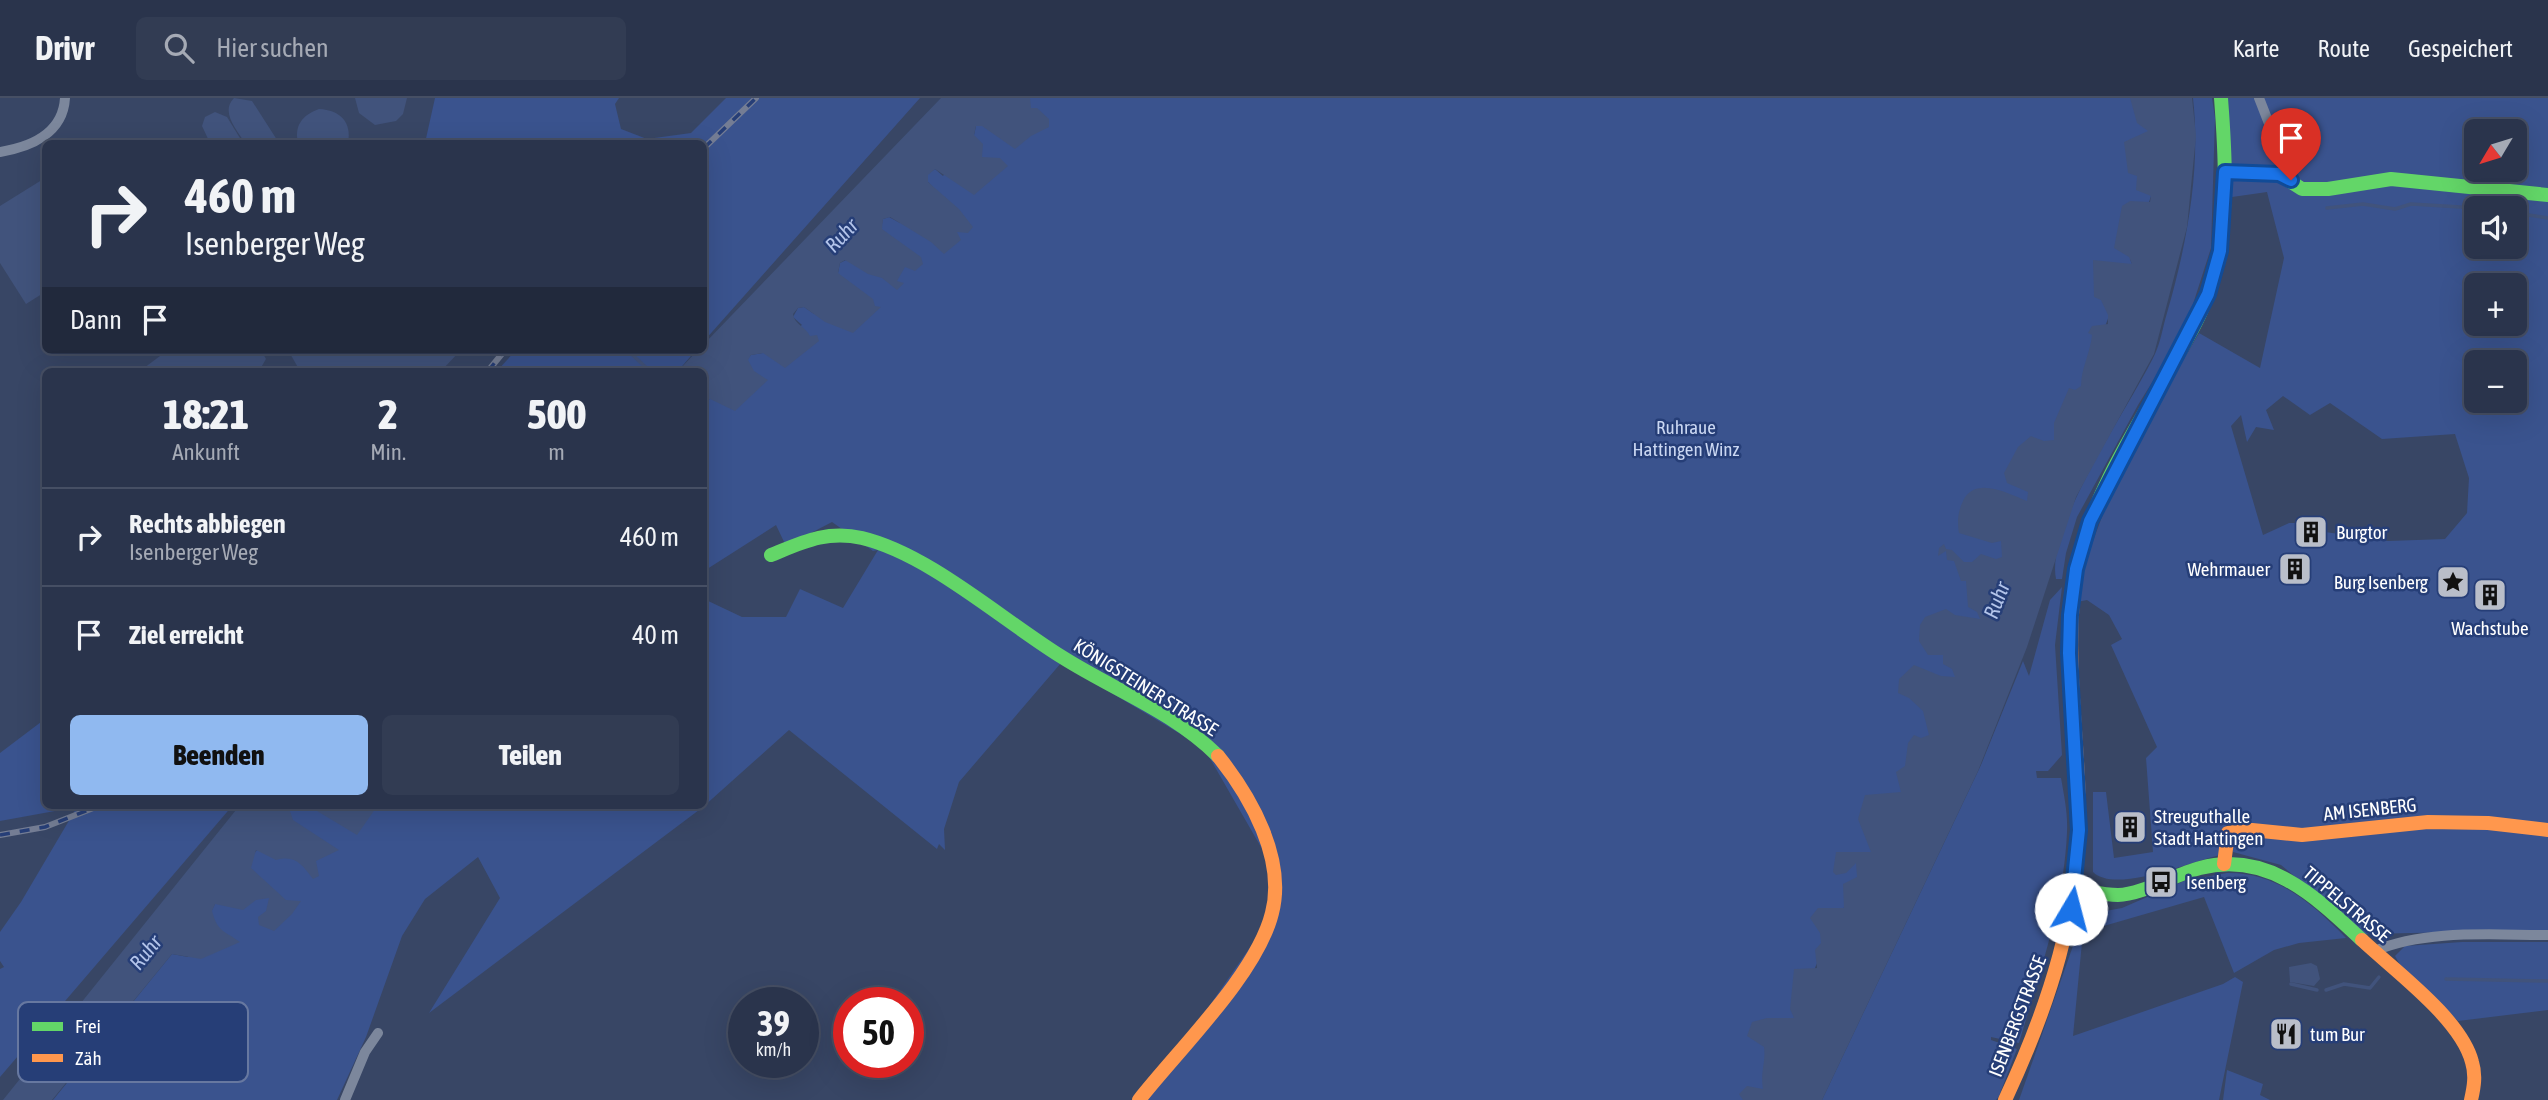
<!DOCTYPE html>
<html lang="de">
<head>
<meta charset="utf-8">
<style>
  :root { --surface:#2a344c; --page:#323c53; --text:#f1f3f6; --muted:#a5aab5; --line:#464f64; --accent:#90b9f0 }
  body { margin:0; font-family:"Asap Condensed",sans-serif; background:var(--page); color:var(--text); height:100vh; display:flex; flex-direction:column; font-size:26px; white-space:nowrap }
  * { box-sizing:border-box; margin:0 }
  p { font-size:23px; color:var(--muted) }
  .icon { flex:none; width:38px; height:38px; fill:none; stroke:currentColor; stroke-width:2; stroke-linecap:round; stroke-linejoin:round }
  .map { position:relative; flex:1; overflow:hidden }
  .details { position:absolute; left:42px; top:270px; width:665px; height:441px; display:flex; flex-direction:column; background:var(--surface); border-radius:10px; box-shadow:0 7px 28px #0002,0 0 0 2px var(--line) }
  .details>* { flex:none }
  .top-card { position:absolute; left:42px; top:42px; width:665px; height:214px; border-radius:10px; box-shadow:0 7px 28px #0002,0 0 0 2px var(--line); background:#2a344c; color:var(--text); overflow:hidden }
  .needle { width:46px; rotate:232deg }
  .controls { position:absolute; left:2464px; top:21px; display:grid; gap:14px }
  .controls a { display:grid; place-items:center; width:63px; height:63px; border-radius:10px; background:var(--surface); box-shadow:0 7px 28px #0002,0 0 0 2px var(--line); font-size:35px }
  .speed { position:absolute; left:728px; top:889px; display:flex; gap:14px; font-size:35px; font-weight:700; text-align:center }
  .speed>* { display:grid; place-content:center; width:91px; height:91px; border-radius:50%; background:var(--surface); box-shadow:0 7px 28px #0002,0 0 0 2px var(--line); line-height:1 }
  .speed small { font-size:18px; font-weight:400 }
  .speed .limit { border:10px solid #d22; background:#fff; color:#111 }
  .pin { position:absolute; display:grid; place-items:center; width:60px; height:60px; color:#fff; margin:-72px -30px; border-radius:50% 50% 50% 0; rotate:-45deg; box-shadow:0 0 7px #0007 }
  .pin .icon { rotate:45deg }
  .me { position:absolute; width:77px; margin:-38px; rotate:8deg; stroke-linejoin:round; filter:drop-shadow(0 0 5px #0008) }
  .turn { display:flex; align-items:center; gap:24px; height:147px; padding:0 28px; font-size:32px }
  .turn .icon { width:91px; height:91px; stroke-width:2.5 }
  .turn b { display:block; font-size:49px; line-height:60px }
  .then { display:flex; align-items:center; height:66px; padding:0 28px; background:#0003; gap:14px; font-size:26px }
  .eta { display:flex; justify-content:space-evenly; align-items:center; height:119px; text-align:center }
  .eta b { font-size:42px; font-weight:800; line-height:49px }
  .primary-button { display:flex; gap:14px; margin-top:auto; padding:14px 28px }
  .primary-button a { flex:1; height:80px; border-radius:10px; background:var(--accent); color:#111; font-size:28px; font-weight:800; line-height:80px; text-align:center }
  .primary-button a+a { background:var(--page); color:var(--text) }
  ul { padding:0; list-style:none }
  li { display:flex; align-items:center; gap:21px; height:98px; padding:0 28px; border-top:2px solid var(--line) }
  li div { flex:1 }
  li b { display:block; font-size:26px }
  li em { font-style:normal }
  header { display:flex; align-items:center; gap:42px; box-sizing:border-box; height:98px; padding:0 35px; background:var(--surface); border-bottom:2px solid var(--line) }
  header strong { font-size:33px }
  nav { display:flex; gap:38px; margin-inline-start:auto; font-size:24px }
  .search { width:490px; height:63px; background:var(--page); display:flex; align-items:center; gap:18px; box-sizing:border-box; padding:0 24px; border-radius:10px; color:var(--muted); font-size:26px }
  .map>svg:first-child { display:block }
</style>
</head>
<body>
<header>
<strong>Drivr</strong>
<div class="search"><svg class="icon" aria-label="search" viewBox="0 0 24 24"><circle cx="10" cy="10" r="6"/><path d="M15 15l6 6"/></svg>Hier suchen</div>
<nav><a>Karte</a><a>Route</a><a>Gespeichert</a></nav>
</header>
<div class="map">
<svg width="2548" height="1002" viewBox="0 0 2548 1002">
  <rect width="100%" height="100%" fill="#384665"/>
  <g fill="#3a538e" fill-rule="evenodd">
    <path d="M 435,0 L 619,0 L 615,6 L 621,31 L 647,41 L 691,35 L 726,0 L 920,0 L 704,243 L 704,46 L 425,45 Z"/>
    <path d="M 1020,0 L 2149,0 L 2151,98 L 2130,161 L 2132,166 L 2128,168 L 2069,323 L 1939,621 L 1823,851 L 1759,1002 L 1144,1002 L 1271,819 L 1273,770 L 1204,650 L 1061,565 L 959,684 L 944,731 L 945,752 L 939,746 L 937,751 L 789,632 L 703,709 L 429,915 L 500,800 L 478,759 L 425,801 L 402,838 L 366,939 L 337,1002 L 53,1002 L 172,856 L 188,859 L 215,806 L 292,707 L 704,707 L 704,501 L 742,519 L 786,519 L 800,491 L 843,510 L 878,452 L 873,453 L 832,424 L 786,448 L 776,427 L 704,473 L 704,304 L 710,301 L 751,257 L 763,255 L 802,227 L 793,219 L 798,210 L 804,209 L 814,216 L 838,175 L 840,165 L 846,162 L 860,169 L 890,138 L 881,131 L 883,121 L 889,119 L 900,125 L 933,89 L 928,84 L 928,76 L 935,71 L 943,78 L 974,37 L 976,28 L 983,28 Z"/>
    <path d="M 2193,0 L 2212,0 L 2215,20 L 2211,150 L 2185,231 L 2138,307 L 2077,419 L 2066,455 L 2062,481 L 2056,481 C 2045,428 2131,307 2155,256 C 2161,243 2163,228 2167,215 C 2187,146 2201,71 2193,0 Z"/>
    <path d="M 2228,0 L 2548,0 L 2548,728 L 2317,733 L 2227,725 L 2220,757 C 2190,764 2115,796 2093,774 L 2093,694 L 2106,694 L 2114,760 L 2153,754 L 2146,660 L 2157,649 L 2111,547 L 2122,541 L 2109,517 L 2087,502 L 2077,504 C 2095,406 2150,320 2199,235 L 2260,270 L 2284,160 L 2267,94 L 2232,99 ZM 2476,33 L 2515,33 L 2515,72 L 2476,72 ZM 2476,110 L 2515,110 L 2515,149 L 2476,149 ZM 2476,187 L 2515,187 L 2515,226 L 2476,226 ZM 2476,264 L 2515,264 L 2515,303 L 2476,303 ZM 2283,298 L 2310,317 L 2330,305 L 2382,341 L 2455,336 L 2469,380 L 2467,415 L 2445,441 L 2388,443 L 2304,431 L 2298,425 L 2289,425 L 2263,437 L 2231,328 L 2241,317 L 2247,344 L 2256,329 L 2274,332 L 2266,312 Z"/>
    <path d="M 516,252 L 696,252 L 678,273 L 497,273 Z"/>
    <path d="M 2062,489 L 2055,547 L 2062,657 L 2048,673 L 2036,673 L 2037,680 L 2061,680 C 2064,697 2068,716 2067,734 C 2064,806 2039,877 2019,945 L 1991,939 L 1991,942 L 2017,951 L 1999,998 L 1996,1002 L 1822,1002 L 1981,667 L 2023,563 L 2029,578 L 2050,502 Z"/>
    <path d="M 45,621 L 46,707 L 233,707 L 0,979 L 0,871 L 4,869 L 0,863 L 0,834 L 21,804 L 77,709 L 0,723 L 0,655 Z"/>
    <path d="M 2435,727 L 2548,736 L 2548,832 L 2364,836 L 2281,767 L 2233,754 L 2232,744 L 2238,737 Z"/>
    <path d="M 2227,775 C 2277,774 2313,806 2346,840 L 2299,845 L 2274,852 L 2234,875 L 2204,799 L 2083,834 L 2073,938 L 2223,886 L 2235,879 L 2243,884 L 2219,1002 L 2019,1002 L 2081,825 L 2089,816 L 2122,810 L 2184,783 Z"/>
    <path d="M 2462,844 L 2548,844 L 2548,912 L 2458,923 L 2402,870 L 2395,858 L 2405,848 Z"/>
    <path d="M 2227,972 L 2263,986 L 2260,997 L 2270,1002 L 2223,1002 Z"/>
  </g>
  <g fill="#41537c">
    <path d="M 234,0 L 252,3 L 279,45 L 245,45 C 237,32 220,14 234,0 Z"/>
    <path d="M 355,0 L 407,0 L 403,16 L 396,23 L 375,27 L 359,15 Z"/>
    <path d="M 941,0 L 1030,0 L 1031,10 L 1037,10 L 1049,21 L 1049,29 L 1031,38 L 1015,51 L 982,28 L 976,28 L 974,37 L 983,46 L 982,59 L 1000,60 L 1008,68 L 974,97 L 935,71 L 928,77 L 928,84 L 959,111 L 973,129 L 968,135 L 957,134 L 961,142 L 944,156 L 931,144 L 890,119 L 883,121 L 882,131 L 921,159 L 923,166 L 915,173 L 905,169 L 897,183 L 904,185 L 897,192 L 882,180 L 868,176 L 845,162 L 840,165 L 838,175 L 873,201 L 875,208 L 881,209 L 853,235 L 825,224 L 804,209 L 798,210 L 793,216 C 794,226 806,229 810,238 L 817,237 L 819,243 L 785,270 L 763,255 L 751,257 L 748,262 L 754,273 L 768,282 L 735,313 L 710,301 L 704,304 L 704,273 L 678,273 L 698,252 L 704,252 L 704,246 Z"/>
    <path d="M 2130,0 L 2192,0 L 2196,38 L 2187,129 L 2154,256 L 2076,399 L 2027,549 L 1978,673 L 1822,1002 L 1743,1002 L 1739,996 L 1747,988 L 1763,991 C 1760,973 1766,965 1764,949 L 1747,938 L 1752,924 L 1767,920 L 1794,920 L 1790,911 L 1794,871 L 1817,870 L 1815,852 L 1821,845 L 1820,835 L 1810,820 L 1818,810 L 1844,810 L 1843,786 L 1857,779 L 1856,765 L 1846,775 L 1836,777 L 1833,774 L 1836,754 L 1871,754 L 1858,721 L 1865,697 L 1901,694 L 1896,674 L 1905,668 L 1908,645 L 1914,637 L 1921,640 L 1929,637 L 1923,613 L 1909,600 L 1898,595 L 1899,581 L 1914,567 L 1941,578 L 1955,579 L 1952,571 L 1943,566 L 1943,557 L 1928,557 L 1919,543 L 1920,527 L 1925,519 L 1946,511 L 1955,517 L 1980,521 L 1977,514 L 1968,509 L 1966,483 L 1961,483 L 1954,463 L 1947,462 L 1946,453 L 1938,458 L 1939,450 L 1944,446 L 1946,451 L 1952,452 L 1964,464 L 1972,464 L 1981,456 L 1996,461 L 2002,459 L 2001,443 L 1992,445 L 1959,435 C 1957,422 1958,414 1963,403 C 1975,377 2009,396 2027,403 L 2028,394 L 2007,385 L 2004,375 L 2018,349 L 2031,338 L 2044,343 L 2054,342 L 2054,325 L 2069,290 L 2075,292 L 2081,288 C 2081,270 2090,256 2092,237 L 2088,235 L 2092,228 L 2108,226 L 2108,217 L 2101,202 L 2094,199 L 2093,162 L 2132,166 L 2129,159 L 2114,150 L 2122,108 L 2130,103 L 2150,104 L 2151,98 L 2136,92 L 2137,78 L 2128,75 L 2124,44 L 2148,33 L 2137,25 Z"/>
    <path d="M 319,11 C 340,12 352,24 348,45 L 298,45 C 294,28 302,17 319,11 Z"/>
    <path d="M 215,14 L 227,19 L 243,45 L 210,45 L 202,28 L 205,19 Z"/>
    <path d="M 45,80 L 45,194 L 26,206 L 0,165 L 0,108 Z"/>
    <path d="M 168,252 L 261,252 L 266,261 L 259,273 L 140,273 Z"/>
    <path d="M 288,252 L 461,252 L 441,273 L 300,273 Z"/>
    <path d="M 240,707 L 292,707 L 289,710 L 293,722 L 339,752 L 316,763 L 319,778 L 313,781 C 301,766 296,757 276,762 L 256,752 L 251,770 L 286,802 L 301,803 L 292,816 L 274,833 L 259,827 L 258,819 L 266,813 L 269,800 L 256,802 L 243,812 L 215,806 L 212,813 C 218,835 224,832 240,844 L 201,861 L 172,856 L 52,1002 L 3,1002 Z"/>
    <path d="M 301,707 L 378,707 L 357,737 L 317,713 Z"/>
    <path d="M 2311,865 L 2317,868 L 2320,881 L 2314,888 L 2290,884 L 2289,869 Z"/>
  </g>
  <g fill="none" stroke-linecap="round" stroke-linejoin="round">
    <g stroke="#41537c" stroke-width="3.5">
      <path d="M 2327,110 L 2363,106 L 2395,111 L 2411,106 L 2477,110"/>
      <path d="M 2515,115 L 2548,120"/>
      <path d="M 627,252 L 650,273"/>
      <path d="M 2446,881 L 2548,883"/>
      <path d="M 2291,886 L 2317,892"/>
      <path d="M 2326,892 L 2344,886 L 2370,890 L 2379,879"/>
    </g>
    <g stroke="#7c879c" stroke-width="10">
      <path d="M 2259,0 L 2291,82"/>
      <path d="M 0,54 C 31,49 63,35 65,0"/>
      <path d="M 2374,853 C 2427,831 2491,837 2548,837"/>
      <path d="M 345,1002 L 365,954 L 378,935"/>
    </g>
    <g stroke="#63d668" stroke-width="14">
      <path d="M 2225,74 L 2279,76 L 2302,91 L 2328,91 L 2391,81 L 2548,97"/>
      <path d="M 771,457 C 803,444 827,432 862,440 C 929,456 1002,522 1062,559 C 1114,592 1174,614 1218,658"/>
      <path d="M 2078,463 C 2095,392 2137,329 2172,267 C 2185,244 2200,221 2208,195 C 2230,133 2226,65 2221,0"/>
      <path d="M 2075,791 C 2089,793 2104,797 2118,797 C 2141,797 2176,776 2200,770 C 2268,752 2316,799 2362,842"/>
    </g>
    <g stroke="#ff974d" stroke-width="14">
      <path d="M 2224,766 L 2228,735 L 2252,732 L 2302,737 L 2428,724 L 2488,725 L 2548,732"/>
      <path d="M 2362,842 C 2395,873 2461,921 2472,964 C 2476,977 2474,989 2471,1002"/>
      <path d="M 1139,1002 C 1178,952 1257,876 1272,815 C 1286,761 1251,699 1218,658"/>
      <path d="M 2005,1002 C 2049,908 2081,811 2079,706 C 2077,624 2063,545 2078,463"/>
    </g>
    <defs>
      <g id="rail">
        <path d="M 704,50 L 756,0"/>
        <path d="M 488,273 L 505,252"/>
        <path d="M 0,737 L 45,729 L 101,707"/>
      </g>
    </defs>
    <use href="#rail" stroke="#747d94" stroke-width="6"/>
    <use href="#rail" stroke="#263e77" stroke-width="3.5" stroke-dasharray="10" stroke-linecap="butt"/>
  </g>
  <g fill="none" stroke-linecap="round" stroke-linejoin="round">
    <defs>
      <path id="route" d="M 2071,811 L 2079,732 L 2069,555 L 2070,517 L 2076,471 L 2090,423 L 2208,196 L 2220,153 L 2225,74 L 2279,76 L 2291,82"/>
    </defs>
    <use href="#route" stroke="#114b97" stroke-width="18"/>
    <use href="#route" stroke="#1a73e8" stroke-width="12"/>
  </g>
  <defs>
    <symbol id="building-square" viewBox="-11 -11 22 22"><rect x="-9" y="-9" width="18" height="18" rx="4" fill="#b9bec9" stroke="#263e77"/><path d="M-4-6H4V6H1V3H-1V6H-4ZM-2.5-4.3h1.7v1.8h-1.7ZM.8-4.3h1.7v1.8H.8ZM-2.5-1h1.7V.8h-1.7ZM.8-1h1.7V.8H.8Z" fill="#111"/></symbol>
    <symbol id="sight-square" viewBox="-11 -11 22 22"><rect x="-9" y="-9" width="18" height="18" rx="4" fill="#b9bec9" stroke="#263e77"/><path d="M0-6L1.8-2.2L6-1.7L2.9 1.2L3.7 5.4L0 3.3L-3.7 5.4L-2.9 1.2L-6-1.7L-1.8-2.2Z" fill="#111"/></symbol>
    <symbol id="bus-square" viewBox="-11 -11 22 22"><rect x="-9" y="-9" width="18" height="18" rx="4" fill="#b9bec9" stroke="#263e77"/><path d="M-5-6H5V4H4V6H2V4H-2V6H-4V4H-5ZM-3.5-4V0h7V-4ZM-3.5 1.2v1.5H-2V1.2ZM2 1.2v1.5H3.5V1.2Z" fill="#111"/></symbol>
    <symbol id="restaurant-square" viewBox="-11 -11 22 22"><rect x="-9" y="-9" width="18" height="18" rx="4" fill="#b9bec9" stroke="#263e77"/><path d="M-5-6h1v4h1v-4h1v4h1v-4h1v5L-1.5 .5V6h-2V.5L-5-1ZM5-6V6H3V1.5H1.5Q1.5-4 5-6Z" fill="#111"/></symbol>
  </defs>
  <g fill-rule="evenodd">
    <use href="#building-square" x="2292" y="415" width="38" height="38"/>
    <use href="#building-square" x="2276" y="452" width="38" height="38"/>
    <use href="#sight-square" x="2434" y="465" width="38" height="38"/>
    <use href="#building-square" x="2471" y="478" width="38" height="38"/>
    <use href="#building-square" x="2111" y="710" width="38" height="38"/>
    <use href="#bus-square" x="2142" y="765" width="38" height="38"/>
    <use href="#restaurant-square" x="2267" y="917" width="38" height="38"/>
  </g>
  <g text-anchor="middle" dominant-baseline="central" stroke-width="5" stroke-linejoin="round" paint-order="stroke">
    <g font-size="19" fill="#cad7f2" stroke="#263e77">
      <text x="1686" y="329">Ruhraue<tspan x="1686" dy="22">Hattingen Winz</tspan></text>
    </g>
    <g font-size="19" fill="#fff" stroke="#263e77" text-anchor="start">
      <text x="2336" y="434">Burgtor</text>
      <text x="2270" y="471" text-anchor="end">Wehrmauer</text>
      <text x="2428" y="484" text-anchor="end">Burg Isenberg</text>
      <text x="2490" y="530" text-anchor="middle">Wachstube</text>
      <text x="2154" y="718">Streuguthalle<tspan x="2154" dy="22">Stadt Hattingen</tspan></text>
      <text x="2186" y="784">Isenberg</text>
      <text x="2310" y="936">tum Bur</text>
    </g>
    <g font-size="19" fill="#fff" stroke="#263e77">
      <text transform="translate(1146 589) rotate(32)">KÖNIGSTEINER STRASSE</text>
      <text transform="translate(2370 711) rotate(-6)">AM ISENBERG</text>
      <text transform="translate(2347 806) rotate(40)">TIPPELSTRASSE</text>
      <text transform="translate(2017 918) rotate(-69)">ISENBERGSTRASSE</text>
    </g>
    <g font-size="21" font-style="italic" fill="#b3c4ea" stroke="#263e77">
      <text transform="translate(841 137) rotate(-47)">Ruhr</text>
      <text transform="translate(1996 502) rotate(-69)">Ruhr</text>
      <text transform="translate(145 854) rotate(-51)">Ruhr</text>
    </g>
  </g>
  <rect x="18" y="904" width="230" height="80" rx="10" fill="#263e77" stroke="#6778a0" stroke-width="2"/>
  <rect x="32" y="924" width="31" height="9" fill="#63d668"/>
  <rect x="32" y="956" width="31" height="8" fill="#ff974d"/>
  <g font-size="19" fill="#fff">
    <text x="75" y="935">Frei</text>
    <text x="75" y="967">Zäh</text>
  </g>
</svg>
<div class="controls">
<a><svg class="needle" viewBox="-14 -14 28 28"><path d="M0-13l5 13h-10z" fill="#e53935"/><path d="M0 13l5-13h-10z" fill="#a5aab5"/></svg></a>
<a><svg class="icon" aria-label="sound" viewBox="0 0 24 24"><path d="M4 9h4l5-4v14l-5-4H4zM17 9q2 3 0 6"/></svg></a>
<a>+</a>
<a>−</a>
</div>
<div class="speed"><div>39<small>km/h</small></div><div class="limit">50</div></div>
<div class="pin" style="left:2291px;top:82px;background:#d93025"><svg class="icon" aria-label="arrive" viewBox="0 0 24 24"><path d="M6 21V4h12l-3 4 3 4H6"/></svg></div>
<svg class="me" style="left:2071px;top:811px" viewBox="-20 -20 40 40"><circle r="19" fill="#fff"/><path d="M0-13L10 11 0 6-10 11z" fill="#1a73e8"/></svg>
<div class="top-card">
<div class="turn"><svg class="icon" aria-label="right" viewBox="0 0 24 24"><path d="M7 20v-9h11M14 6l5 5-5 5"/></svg><div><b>460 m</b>Isenberger Weg</div></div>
<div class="then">Dann<svg class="icon" aria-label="arrive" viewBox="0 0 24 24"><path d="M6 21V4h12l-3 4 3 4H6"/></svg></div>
</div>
<section class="details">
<div class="eta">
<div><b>18:21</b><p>Ankunft</p></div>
<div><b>2</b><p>Min.</p></div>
<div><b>500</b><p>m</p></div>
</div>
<ul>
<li><svg class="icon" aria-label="right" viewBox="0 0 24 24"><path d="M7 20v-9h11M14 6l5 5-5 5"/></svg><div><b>Rechts abbiegen</b><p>Isenberger Weg</p></div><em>460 m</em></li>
<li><svg class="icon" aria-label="arrive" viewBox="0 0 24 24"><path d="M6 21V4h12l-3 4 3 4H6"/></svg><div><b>Ziel erreicht</b></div><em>40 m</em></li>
</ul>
<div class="primary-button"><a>Beenden</a><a>Teilen</a></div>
</section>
</div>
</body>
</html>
